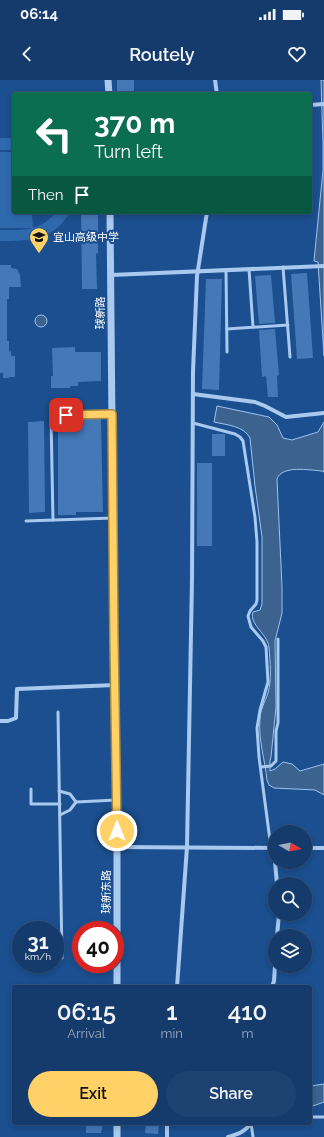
<!DOCTYPE html>
<html lang="en">
<head>
<meta charset="utf-8">
<style>
  :root { --surface:#143b6b; --page:#1d4271; --text:#f1f3f6; --muted:#9dadc1; --line:#33557e; --accent:#ffd166 }
  body { margin:0; font-family:Raleway,"Noto Sans SC",sans-serif; background:var(--page); color:var(--text); height:100vh; display:flex; flex-direction:column; font-size:15px; white-space:nowrap }
  * { box-sizing:border-box; margin:0 }
  p { font-size:13px; color:var(--muted) }
  .icon { flex:none; width:22px; height:22px; fill:none; stroke:currentColor; stroke-width:2; stroke-linecap:round; stroke-linejoin:round }
  .map { position:relative; flex:1; overflow:hidden }
  .panel { position:absolute; left:12px; top:905px; width:300px; height:140px; display:flex; flex-direction:column; background:var(--surface); border-radius:4px; box-shadow:0 2px 6px #0003,0 0 0 1px var(--line) }
  .panel>* { flex:none }
  .hud { position:absolute; left:12px; top:12px; width:300px; height:122px; border-radius:4px; box-shadow:0 2px 6px #0003,0 0 0 1px var(--line); background:#0b6e4f; color:#fff; overflow:hidden }
  .needle { width:26px; rotate:100deg }
  .tools { position:absolute; left:268px; top:745px; display:grid; gap:8px }
  .tools a { display:grid; place-items:center; width:44px; height:44px; border-radius:50%; background:var(--surface); box-shadow:0 2px 6px #0003,0 0 0 1px var(--line); font-size:20px }
  .speed { position:absolute; left:12px; top:841px; display:flex; gap:8px; font-size:20px; font-weight:700; text-align:center }
  .speed>* { display:grid; place-content:center; width:52px; height:52px; border-radius:50%; background:var(--surface); box-shadow:0 2px 6px #0003,0 0 0 1px var(--line); line-height:1 }
  .speed small { font-size:10px; font-weight:400 }
  .speed .limit { border:6px solid #d22; background:#fff; color:#111 }
  .pin { position:absolute; display:grid; place-items:center; width:34px; height:34px; color:#fff; margin:-17px; border-radius:8px; box-shadow:0 2px 6px #0006 }
  .me { position:absolute; width:44px; margin:-22px; rotate:0deg; stroke-linejoin:round; filter:drop-shadow(0 0 3px #0008) }
  .turn { display:flex; align-items:center; gap:14px; height:84px; padding:0 16px; font-size:18px }
  .turn .icon { width:52px; height:52px; stroke-width:2.5 }
  .turn b { display:block; font-size:28px; line-height:34px }
  .then { display:flex; align-items:center; height:38px; padding:0 16px; background:#0003; gap:8px; font-size:15px }
  .eta { display:flex; justify-content:space-evenly; align-items:center; height:68px; text-align:center }
  .eta b { font-size:24px; font-weight:600; line-height:28px }
  .cta { display:flex; gap:8px; margin-top:auto; padding:8px 16px }
  .cta a { flex:1; height:46px; border-radius:24px; background:var(--accent); color:#111; font-size:16px; font-weight:600; line-height:46px; text-align:center }
  .cta a+a { background:var(--page); color:var(--text) }
  .status { display:flex; justify-content:space-between; align-items:center; height:28px; padding:0 20px; background:var(--surface); direction:ltr }
  .status svg { height:11px; fill:currentColor }
  header { display:flex; justify-content:space-between; align-items:center; height:52px; padding:0 16px; background:var(--surface); font-size:18px; font-weight:600 }
  .map>svg:first-child { display:block }
</style>
</head>
<body>
<div class="status"><b>06:14</b><svg viewBox="0 0 49 12"><path d="M0 12V9h3v3zM5 12V6h3v6zM10 12V3h3v9zM15 12V0h3v12zM26 1h20v11H26zM47 4h2v5h-2z"/></svg></div>
<header><svg class="icon" aria-label="back" viewBox="0 0 24 24"><path d="M15 5l-7 7 7 7"/></svg>Routely<svg class="icon" aria-label="heart" viewBox="0 0 24 24"><path d="M12 20l-8-8c-3-5 5-10 8-4 3-6 11-1 8 4z"/></svg></header>
<div class="map">
<svg width="324" height="1057" viewBox="0 0 324 1057">
  <rect width="100%" height="100%" fill="#1b4f8f"/>
  <g fill="#2e69ad">
    <rect x="0" y="58" width="14" height="12"/>
    <path d="M 0,72 L 14,72 L 14,132 L 32,132 L 33,148 L 0,148 Z"/>
    <path d="M 56,132 L 70,132 C 53,161 30,161 0,161 L 0,150 C 23,150 40,152 56,132 Z"/>
  </g>
  <g fill="#3c6290" stroke="#9cc4f0">
    <path d="M 321,0 L 324,0 L 324,276 L 318,182 L 314,181 L 323,90 L 323,64 Z"/>
    <circle cx="41" cy="241" r="6"/>
    <path d="M 217,326 L 269,337 L 277,345 L 283,358 L 292,360 L 318,352 L 324,342 L 324,392 L 322,391 C 309,390 282,385 277,399 L 282,507 L 282,533 L 275,561 L 276,627 L 271,677 L 270,681 L 270,691 L 275,689 L 283,682 L 292,684 L 300,691 L 324,684 L 324,715 L 315,710 L 274,708 L 269,705 L 267,700 C 265,680 258,659 260,639 C 260,630 265,622 268,613 C 272,599 270,582 269,567 C 267,553 249,545 253,532 L 260,530 L 262,524 L 262,457 L 255,406 L 250,358 C 244,346 227,345 214,342 Z"/>
    <path d="M 324,1004 L 324,1022 L 310,1027 L 310,1006 Z"/>
  </g>
  <g fill="#4478b7">
    <rect x="117" y="0" width="17" height="14"/>
    <path d="M 81,132 L 98,132 L 98,173 L 96,174 L 97,209 L 82,209 Z"/>
    <path d="M 0,185 L 11,185 L 11,188 L 17,189 L 20,195 L 21,207 L 9,207 L 9,219 L 7,219 L 7,261 L 9,261 L 9,272 L 11,271 L 11,276 L 15,276 L 15,297 L 9,297 L 9,298 L 3,298 L 3,293 L 0,293 Z"/>
    <path d="M 307,193 L 313,278 L 297,279 L 291,194 Z"/>
    <path d="M 271,195 L 275,243 L 259,244 L 255,196 Z"/>
    <path d="M 206,199 L 222,199 L 219,310 L 202,309 Z"/>
    <path d="M 275,249 L 279,295 L 277,296 L 278,317 L 268,317 L 266,296 L 262,297 L 259,250 Z"/>
    <path d="M 75,267 L 75,272 L 101,272 L 101,301 L 78,302 L 78,306 L 70,306 L 70,308 L 51,308 L 51,296 L 53,296 L 52,268 Z"/>
    <path d="M 82,338 L 101,338 L 103,432 L 76,432 L 76,435 L 58,435 L 58,340 L 82,339 Z"/>
    <path d="M 44,341 L 45,432 L 29,433 L 28,342 Z"/>
    <rect x="212" y="354" width="13" height="22"/>
    <rect x="197" y="383" width="15" height="83"/>
    <path d="M 86,1043 L 103,1043 L 101,1053 L 86,1053 Z"/>
    <path d="M 146,1043 L 159,1043 L 158,1054 L 145,1053 Z"/>
  </g>
  <g fill="none" stroke-linecap="round" stroke-linejoin="round">
    <g stroke="#a9c9ee" stroke-width="3">
      <path d="M 283,187 L 290,277"/>
      <path d="M 249,189 L 253,247"/>
      <path d="M 226,190 L 227,272"/>
      <path d="M 227,249 L 288,245"/>
      <path d="M 193,343 L 235,354 L 240,357 L 243,361 L 255,437 L 257,462 L 257,520 L 256,524 L 250,531 L 248,536 L 251,547 L 263,561 L 266,567 L 268,602 L 260,630 L 257,648 L 259,677 L 271,768"/>
      <path d="M 53,440 L 51,337 L 81,334 L 112,334"/>
      <path d="M 26,441 L 113,438"/>
      <path d="M 58,632 L 62,878"/>
      <path d="M 261,687 L 271,686 L 276,681 L 276,651 L 278,643 L 278,559"/>
      <path d="M 31,709 L 31,724 L 60,724"/>
      <path d="M 59,711 L 70,714 L 76,722"/>
      <path d="M 76,722 L 116,720"/>
      <path d="M 60,735 L 70,730 L 76,722"/>
      <path d="M 310,1037 L 324,1037"/>
      <path d="M 251,1043 L 253,1057"/>
    </g>
    <g stroke="#a9c9ee" stroke-width="4">
      <path d="M 215,0 L 217,14"/>
      <path d="M 310,25 L 324,24"/>
      <path d="M 111,195 L 324,186"/>
      <path d="M 193,314 L 255,322 L 265,326 L 286,337 L 324,333"/>
      <path d="M 0,641 L 8,641 L 16,638 L 17,609 L 115,605"/>
      <path d="M 117,767 L 275,768"/>
      <path d="M 274,768 L 275,780"/>
      <path d="M 305,768 L 324,768"/>
      <path d="M 275,782 L 277,804"/>
      <path d="M 277,856 L 279,834"/>
      <path d="M 177,907 L 187,767 L 192,499 L 193,291 L 197,196 L 207,132"/>
      <path d="M 272,907 L 274,901 L 275,886"/>
      <path d="M 167,1057 L 167,1043"/>
      <path d="M 228,1057 C 238,1054 245,1052 251,1043"/>
    </g>
    <g stroke="#a9c9ee" stroke-width="7">
      <path d="M 108,0 L 109,14"/>
      <path d="M 110,132 L 114,560 L 117,720 L 117,907"/>
      <path d="M 117,1043 L 117,1057"/>
    </g>
  </g>
  <g fill="none" stroke-linecap="round" stroke-linejoin="round">
    <defs>
      <path id="route" d="M 66,335 L 112,334 L 114,560 L 117,751"/>
    </defs>
    <use href="#route" stroke="#a68842" stroke-width="10"/>
    <use href="#route" stroke="#ffd166" stroke-width="7"/>
  </g>
  <defs>
    <symbol id="school-pin" viewBox="-11 -11 22 30"><path d="M0 17L-7.5 6A9.5 9.5 0 1 1 7.5 6Z" fill="#ffd166" stroke="#1b4f8f"/><path d="M0-5L7-2L0 1L-7-2ZM-4 1L0 2.5L4 1V4Q0 6-4 4Z" fill="#111"/></symbol>
  </defs>
  <g fill-rule="evenodd">
    <use href="#school-pin" x="28" y="146" width="22" height="30"/>
  </g>
  <g text-anchor="middle" dominant-baseline="central" stroke-width="4" stroke-linejoin="round" paint-order="stroke">
    <g font-size="11" fill="#fff" stroke="#1b4f8f" text-anchor="start">
      <text x="53" y="157">宜山高级中学</text>
    </g>
    <g font-size="11" fill="#fff" stroke="#1b4f8f">
      <text transform="translate(100 233) rotate(-90)">球新路</text>
      <text transform="translate(106 812) rotate(-90)">球新东路</text>
    </g>
  </g>
</svg>
<div class="tools">
<a><svg class="needle" viewBox="-14 -14 28 28"><path d="M0-13l5 13h-10z" fill="#e53935"/><path d="M0 13l5-13h-10z" fill="#9dadc1"/></svg></a>
<a><svg class="icon" aria-label="search" viewBox="0 0 24 24"><circle cx="10" cy="10" r="6"/><path d="M15 15l6 6"/></svg></a>
<a><svg class="icon" aria-label="layers" viewBox="0 0 24 24"><path d="M12 4l9 5-9 5-9-5zM3 14l9 5 9-5"/></svg></a>
</div>
<div class="speed"><div>31<small>km/h</small></div><div class="limit">40</div></div>
<div class="pin" style="left:66px;top:335px;background:#d93025"><svg class="icon" aria-label="arrive" viewBox="0 0 24 24"><path d="M6 21V4h12l-3 4 3 4H6"/></svg></div>
<svg class="me" style="left:117px;top:751px" viewBox="-20 -20 40 40"><circle r="17" fill="#ffd166" stroke="#fff" stroke-width="3"/><path d="M0-11L8 9 0 5-8 9z" fill="#fff"/></svg>
<div class="hud">
<div class="turn"><svg class="icon" aria-label="left" viewBox="0 0 24 24"><path d="M17 20v-9H6M10 6l-5 5 5 5"/></svg><div><b>370 m</b>Turn left</div></div>
<div class="then">Then<svg class="icon" aria-label="arrive" viewBox="0 0 24 24"><path d="M6 21V4h12l-3 4 3 4H6"/></svg></div>
</div>
<section class="panel">
<div class="eta">
<div><b>06:15</b><p>Arrival</p></div>
<div><b>1</b><p>min</p></div>
<div><b>410</b><p>m</p></div>
</div>
<div class="cta"><a>Exit</a><a>Share</a></div>
</section>
</div>
</body>
</html>
